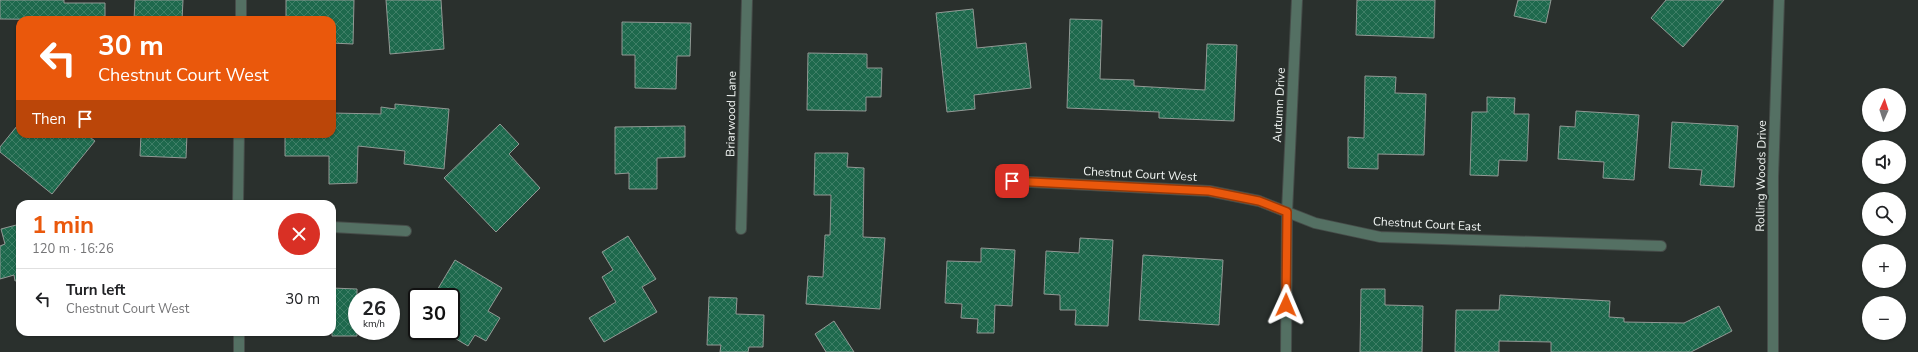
<!DOCTYPE html>
<html lang="en">
<head>
<meta charset="utf-8">
<style>
  :root { --surface:#fff; --page:#f6f6f6; --text:#202124; --muted:#757577; --line:#e0e0e0; --accent:#ea580c }
  body { margin:0; font-family:"Nunito Sans",sans-serif; background:var(--page); color:var(--text); height:100vh; display:flex; flex-direction:column; font-size:15px; white-space:nowrap }
  * { box-sizing:border-box; margin:0 }
  p { font-size:13px; color:var(--muted) }
  .icon { flex:none; width:22px; height:22px; fill:none; stroke:currentColor; stroke-width:2; stroke-linecap:round; stroke-linejoin:round }
  .map { position:relative; flex:1; overflow:hidden }
  .details { position:absolute; left:16px; top:200px; width:320px; height:136px; display:flex; flex-direction:column; background:var(--surface); border-radius:12px; box-shadow:0 1px 3px #0004 }
  .details>* { flex:none }
  .top-card { position:absolute; left:16px; top:16px; width:320px; height:122px; border-radius:12px; box-shadow:0 1px 3px #0004; background:#ea580c; color:#fff; overflow:hidden }
  .needle { width:26px; rotate:3deg }
  .buttons { position:absolute; left:1862px; top:88px; display:grid; gap:8px }
  .buttons a { display:grid; place-items:center; width:44px; height:44px; border-radius:50%; background:var(--surface); box-shadow:0 1px 3px #0004; font-size:20px }
  .speed { position:absolute; left:348px; top:288px; display:flex; gap:8px; font-size:20px; font-weight:700; text-align:center }
  .speed>* { display:grid; place-content:center; width:52px; height:52px; border-radius:50%; background:var(--surface); box-shadow:0 1px 3px #0004; line-height:1 }
  .speed small { font-size:10px; font-weight:400 }
  .speed .limit { border:2px solid #111; border-radius:6px; background:#fff; color:#111 }
  .pin { position:absolute; display:grid; place-items:center; width:34px; height:34px; color:#fff; margin:-17px; border-radius:8px; box-shadow:0 2px 6px #0006 }
  .me { position:absolute; width:44px; margin:-22px; rotate:1deg; stroke-linejoin:round; filter:drop-shadow(0 0 3px #0008) }
  .turn { display:flex; align-items:center; gap:14px; height:84px; padding:0 16px; font-size:18px }
  .turn .icon { width:52px; height:52px; stroke-width:2.5 }
  .turn b { display:block; font-size:28px; line-height:34px }
  .then { display:flex; align-items:center; height:38px; padding:0 16px; background:#0003; gap:8px; font-size:15px }
  .round { display:grid; place-items:center; flex:none; width:42px; height:42px; border-radius:21px; background:var(--page) }
  .headline { display:flex; align-items:center; justify-content:space-between; height:68px; padding:0 16px }
  h1 { font-size:24px; font-weight:700; line-height:30px; color:var(--accent) }
  ul { padding:0; list-style:none }
  li { display:flex; align-items:center; gap:12px; height:60px; padding:0 16px; border-top:1px solid var(--line) }
  li div { flex:1 }
  li b { display:block; font-size:15px }
  li em { font-style:normal }
  .map>svg:first-child { display:block }
</style>
</head>
<body>
<div class="map">
<svg width="1918" height="352" viewBox="0 0 1918 352">
  <defs>
    <pattern id="building-cross-hatch" width="8" height="8" patternUnits="userSpaceOnUse"><rect width="8" height="8" fill="#1e694d"/><path d="M0 0l8 8M0 8l8-8" fill="none" stroke="#3f7f67"/></pattern>
  </defs>
  <rect width="100%" height="100%" fill="#2a302d"/>
  <g fill="url(#building-cross-hatch)" stroke="#929995">
    <path d="M 0,0 L 64,0 L 64,3 L 105,3 L 105,20 L 0,19 Z"/>
    <path d="M 135,0 L 183,0 L 182,20 L 134,20 Z"/>
    <path d="M 286,0 L 354,0 L 353,44 L 332,43 L 332,20 L 286,20 Z"/>
    <path d="M 386,0 L 441,0 L 444,49 L 390,54 Z"/>
    <path d="M 1357,0 L 1435,0 L 1434,38 L 1356,35 Z"/>
    <path d="M 1518,0 L 1551,0 L 1546,23 L 1514,16 Z"/>
    <path d="M 1666,0 L 1724,0 L 1683,47 L 1651,18 Z"/>
    <path d="M 973,9 L 977,48 L 1026,43 L 1031,88 L 974,95 L 975,109 L 947,112 L 936,13 Z"/>
    <path d="M 1070,19 L 1102,20 L 1100,79 L 1134,80 L 1134,86 L 1205,90 L 1207,44 L 1237,45 L 1234,121 L 1159,118 L 1159,112 L 1067,108 Z"/>
    <path d="M 622,22 L 691,23 L 690,56 L 677,56 L 676,89 L 635,88 L 635,55 L 622,55 Z"/>
    <path d="M 808,53 L 867,54 L 867,68 L 882,68 L 881,97 L 866,97 L 866,111 L 807,110 Z"/>
    <path d="M 1365,76 L 1396,77 L 1395,93 L 1426,94 L 1424,155 L 1378,154 L 1378,169 L 1348,168 L 1348,137 L 1364,138 Z"/>
    <path d="M 1487,97 L 1515,98 L 1514,114 L 1529,114 L 1527,161 L 1499,160 L 1498,176 L 1470,175 L 1472,112 L 1487,112 Z"/>
    <path d="M 395,104 L 449,109 L 444,169 L 404,164 L 405,151 L 358,146 L 357,183 L 329,184 L 329,156 L 285,156 L 285,134 L 332,134 L 332,113 L 381,114 L 381,107 L 395,109 Z"/>
    <path d="M 1576,111 L 1639,115 L 1634,180 L 1603,178 L 1604,162 L 1558,159 L 1560,126 L 1575,127 Z"/>
    <path d="M 1672,122 L 1738,126 L 1734,187 L 1700,185 L 1702,170 L 1669,168 Z"/>
    <path d="M 500,124 L 519,144 L 509,154 L 540,188 L 496,232 L 444,178 Z"/>
    <path d="M 17,126 L 20,128 L 20,134 L 86,134 L 95,141 L 52,194 L 0,152 L 0,147 Z"/>
    <path d="M 685,126 L 685,157 L 657,158 L 657,189 L 629,189 L 629,173 L 615,174 L 615,127 Z"/>
    <path d="M 141,134 L 187,134 L 186,158 L 140,156 Z"/>
    <path d="M 815,153 L 848,153 L 847,167 L 864,168 L 863,237 L 885,238 L 880,309 L 806,304 L 808,276 L 823,277 L 825,235 L 830,235 L 831,195 L 814,195 Z"/>
    <path d="M 20,224 L 20,280 L 15,281 L 14,275 L 0,279 L 0,246 L 5,244 L 1,229 Z"/>
    <path d="M 628,236 L 656,279 L 642,287 L 657,312 L 604,342 L 589,318 L 616,302 L 602,277 L 613,270 L 602,252 Z"/>
    <path d="M 1080,238 L 1113,240 L 1108,326 L 1075,325 L 1076,310 L 1060,310 L 1060,295 L 1044,294 L 1046,251 L 1079,253 Z"/>
    <path d="M 981,248 L 1015,250 L 1012,306 L 995,305 L 994,333 L 977,333 L 978,319 L 961,318 L 962,304 L 945,303 L 947,261 L 981,262 Z"/>
    <path d="M 1143,255 L 1223,260 L 1219,325 L 1139,320 Z"/>
    <path d="M 455,260 L 502,288 L 488,311 L 500,318 L 486,341 L 475,335 L 468,346 L 451,336 L 451,297 L 433,297 Z"/>
    <path d="M 332,288 L 357,289 L 357,336 L 332,336 Z"/>
    <path d="M 1361,289 L 1385,289 L 1385,305 L 1423,306 L 1422,352 L 1360,352 Z"/>
    <path d="M 1500,295 L 1610,301 L 1609,317 L 1624,318 L 1624,322 L 1684,323 L 1719,306 L 1732,331 L 1691,352 L 1551,352 L 1551,342 L 1499,341 L 1499,352 L 1455,352 L 1456,310 L 1499,310 Z"/>
    <path d="M 709,297 L 737,298 L 736,314 L 764,315 L 763,347 L 749,347 L 748,352 L 720,352 L 721,345 L 707,345 Z"/>
    <path d="M 834,321 L 854,352 L 826,352 L 815,334 Z"/>
  </g>
  <g fill="none" stroke-linecap="round" stroke-linejoin="round">
    <defs>
      <g id="street">
        <path d="M 241,20 L 241,0"/>
        <path d="M 1012,181 L 1209,191 L 1259,201 L 1315,223 L 1380,237 L 1661,246"/>
        <path d="M 238,204 L 239,134"/>
        <path d="M 332,227 L 406,231"/>
        <path d="M 741,229 L 747,0"/>
        <path d="M 239,332 L 239,352"/>
        <path d="M 1286,352 L 1287,212 L 1297,0"/>
        <path d="M 1773,352 L 1773,177 L 1779,0"/>
      </g>
    </defs>
    <use href="#street" stroke="#464c49" stroke-width="12"/>
    <use href="#street" stroke="#547063" stroke-width="10"/>
  </g>
  <g fill="none" stroke-linecap="round" stroke-linejoin="round">
    <defs>
      <path id="route" d="M 1012,181 L 1209,191 L 1259,201 L 1287,212 L 1286,305"/>
    </defs>
    <use href="#route" stroke="#983908" stroke-width="10"/>
    <use href="#route" stroke="#ea580c" stroke-width="7"/>
  </g>
  <g text-anchor="middle" dominant-baseline="central" stroke-width="4" stroke-linejoin="round" paint-order="stroke">
    <g font-size="12" fill="#f2f6f4" stroke="#2a302d">
      <text transform="translate(1279 105) rotate(-87)">Autumn Drive</text>
      <text transform="translate(731 114) rotate(-89)">Briarwood Lane</text>
      <text transform="translate(1140 174) rotate(3)">Chestnut Court West</text>
      <text transform="translate(1761 176) rotate(-89)">Rolling Woods Drive</text>
      <text transform="translate(1427 224) rotate(3)">Chestnut Court East</text>
    </g>
  </g>
</svg>
<div class="buttons">
<a><svg class="needle" viewBox="-14 -14 28 28"><path d="M0-13l5 13h-10z" fill="#e53935"/><path d="M0 13l5-13h-10z" fill="#757577"/></svg></a>
<a><svg class="icon" aria-label="sound" viewBox="0 0 24 24"><path d="M4 9h4l5-4v14l-5-4H4zM17 9q2 3 0 6"/></svg></a>
<a><svg class="icon" aria-label="search" viewBox="0 0 24 24"><circle cx="10" cy="10" r="6"/><path d="M15 15l6 6"/></svg></a>
<a>+</a>
<a>−</a>
</div>
<div class="speed"><div>26<small>km/h</small></div><div class="limit">30</div></div>
<div class="pin" style="left:1012px;top:181px;background:#d93025"><svg class="icon" aria-label="arrive" viewBox="0 0 24 24"><path d="M6 21V4h12l-3 4 3 4H6"/></svg></div>
<svg class="me" style="left:1286px;top:305px" viewBox="-20 -20 40 40"><path d="M0-17L14 15 0 8-14 15z" fill="#ea580c" stroke="#fff" stroke-width="4"/></svg>
<div class="top-card">
<div class="turn"><svg class="icon" aria-label="left" viewBox="0 0 24 24"><path d="M17 20v-9H6M10 6l-5 5 5 5"/></svg><div><b>30 m</b>Chestnut Court West</div></div>
<div class="then">Then<svg class="icon" aria-label="arrive" viewBox="0 0 24 24"><path d="M6 21V4h12l-3 4 3 4H6"/></svg></div>
</div>
<section class="details">
<div class="headline"><div><h1>1 min</h1><p>120 m · 16:26</p></div><a class="round" style="background:#d93025;color:#fff"><svg class="icon" aria-label="close" viewBox="0 0 24 24"><path d="M6 6l12 12M18 6L6 18"/></svg></a></div>
<ul>
<li><svg class="icon" aria-label="left" viewBox="0 0 24 24"><path d="M17 20v-9H6M10 6l-5 5 5 5"/></svg><div><b>Turn left</b><p>Chestnut Court West</p></div><em>30 m</em></li>
</ul>
</section>
</div>
</body>
</html>
